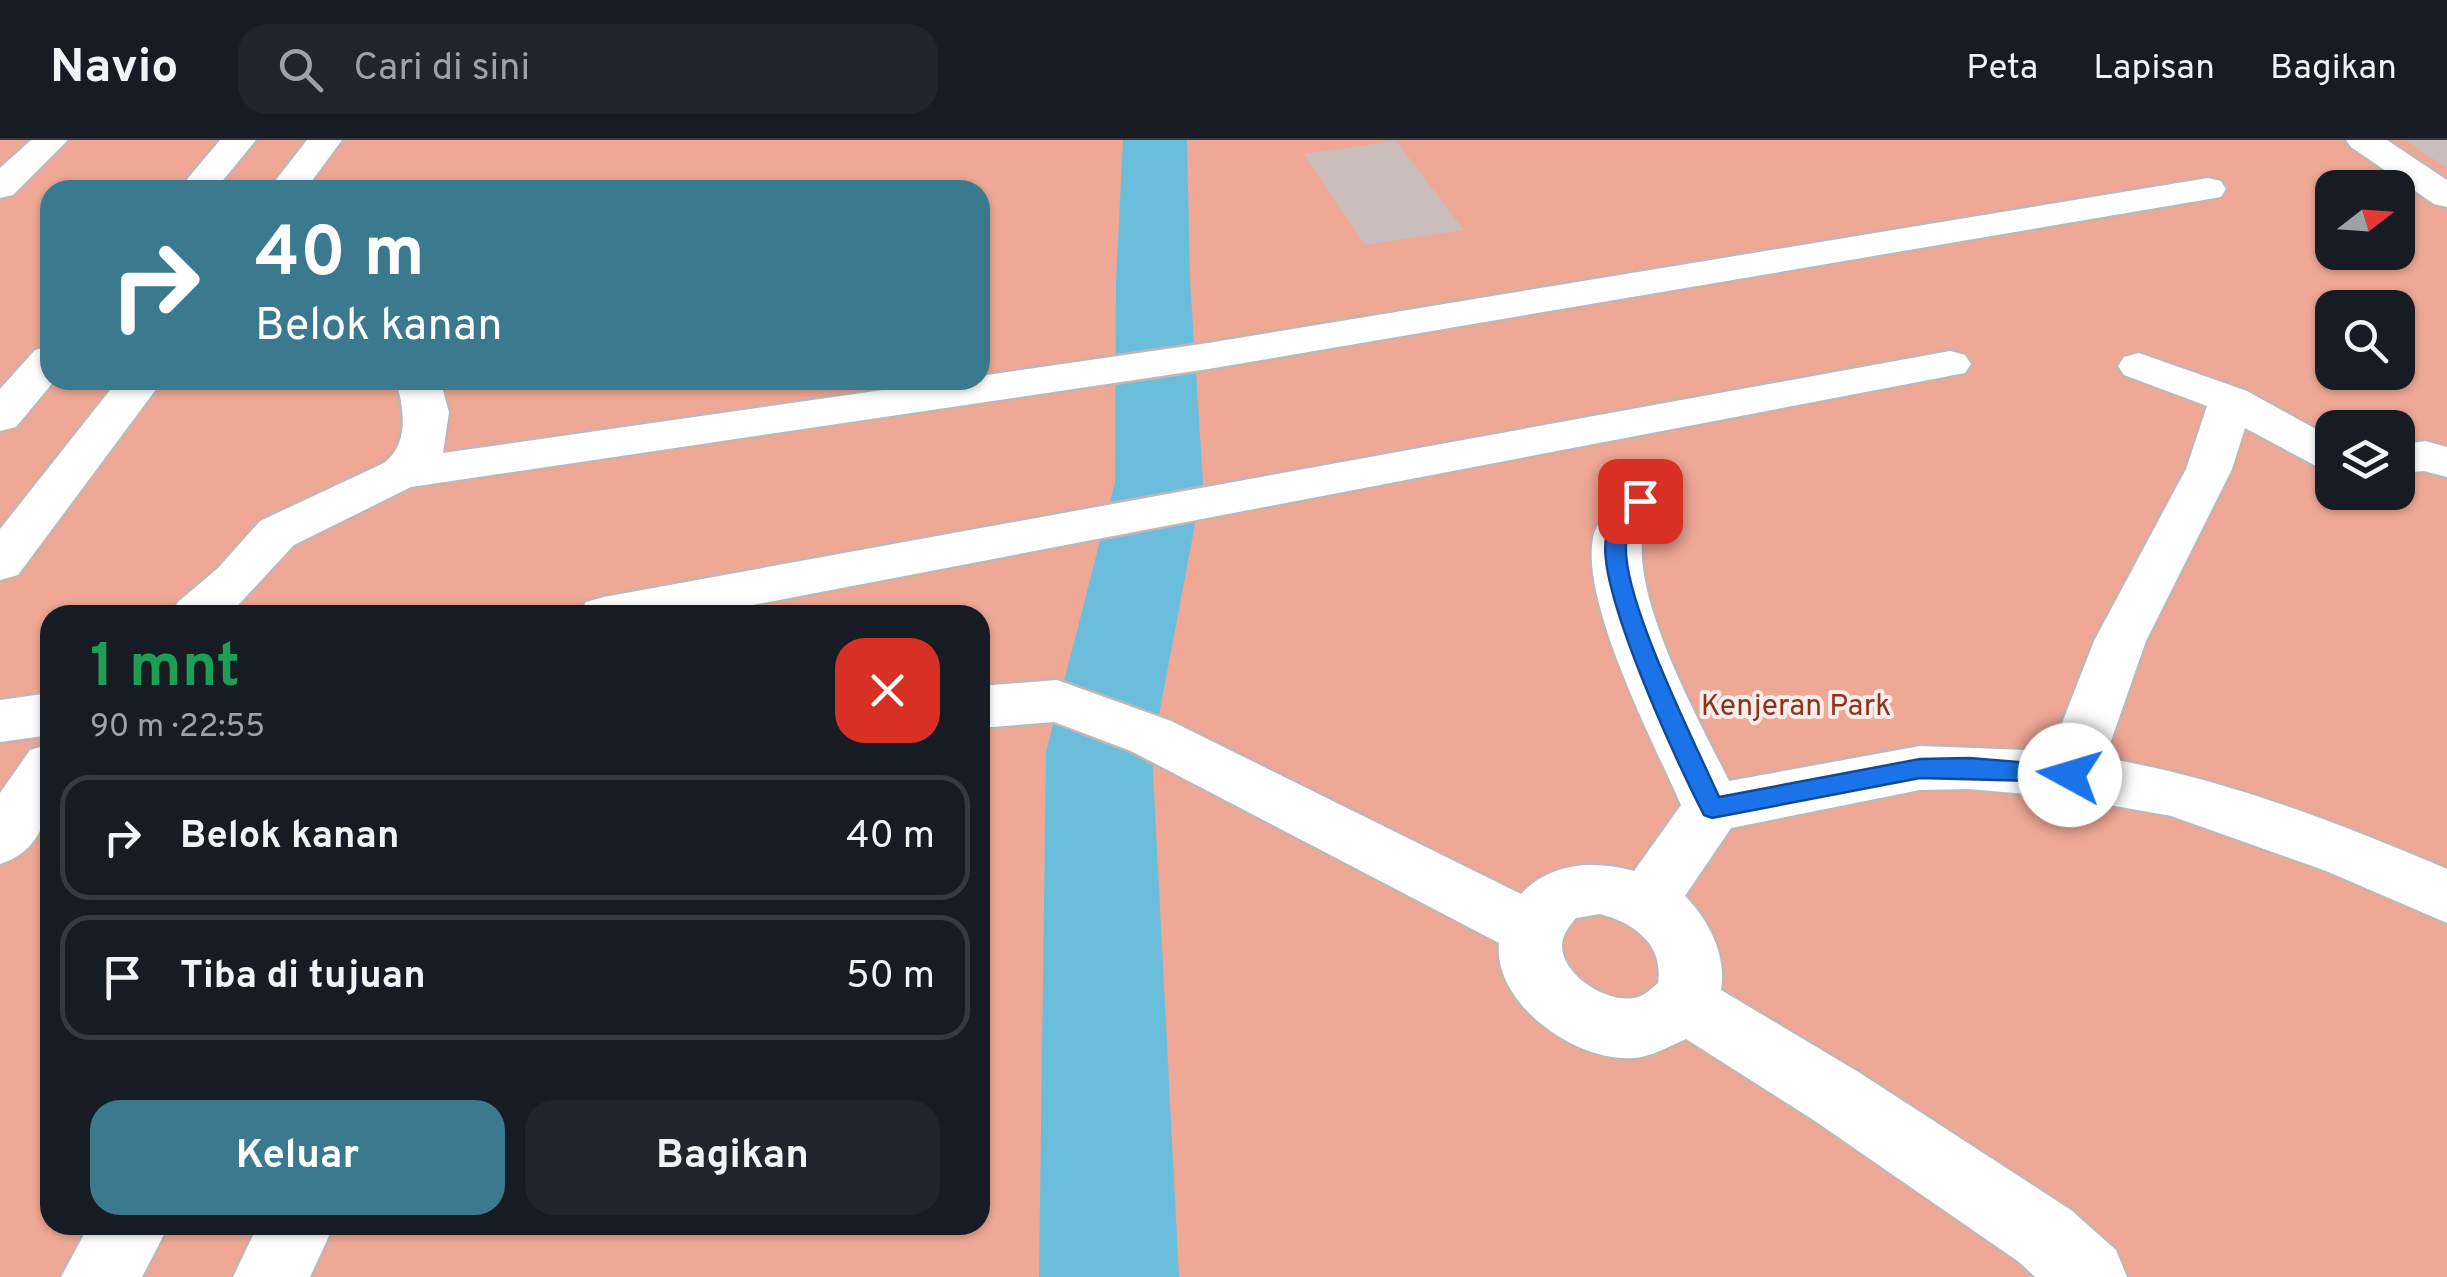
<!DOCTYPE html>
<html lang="id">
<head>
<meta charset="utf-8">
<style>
  :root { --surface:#171b24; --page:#20242c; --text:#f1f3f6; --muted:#9ea1a6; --line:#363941; --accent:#3a798e }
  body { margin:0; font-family:Overpass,sans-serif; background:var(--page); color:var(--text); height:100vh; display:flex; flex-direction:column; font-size:38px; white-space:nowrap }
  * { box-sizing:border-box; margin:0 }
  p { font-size:32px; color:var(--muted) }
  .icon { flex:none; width:55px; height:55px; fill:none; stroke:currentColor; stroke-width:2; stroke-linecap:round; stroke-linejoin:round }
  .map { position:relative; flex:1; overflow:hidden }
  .sheet { position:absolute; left:40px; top:465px; width:950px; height:630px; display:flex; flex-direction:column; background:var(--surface); border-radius:30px; box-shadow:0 2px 8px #0004 }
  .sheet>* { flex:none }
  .banner { position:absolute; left:40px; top:40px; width:950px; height:210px; border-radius:30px; box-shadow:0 2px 8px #0004; background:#3a798e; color:#fff; overflow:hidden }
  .needle { width:65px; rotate:73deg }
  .controls { position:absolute; left:2315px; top:30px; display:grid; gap:20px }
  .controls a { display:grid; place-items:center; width:100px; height:100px; border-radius:20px; background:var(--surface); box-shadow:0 2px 8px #0004; font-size:50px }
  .pin { position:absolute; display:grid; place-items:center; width:85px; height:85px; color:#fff; margin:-42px; border-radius:20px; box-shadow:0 5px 15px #0006 }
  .me { position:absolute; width:110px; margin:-55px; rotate:276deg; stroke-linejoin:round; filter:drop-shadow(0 0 8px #0008) }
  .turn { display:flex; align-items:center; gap:35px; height:210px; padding:0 50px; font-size:45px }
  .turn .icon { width:130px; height:130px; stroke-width:2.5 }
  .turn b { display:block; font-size:70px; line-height:85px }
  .round { display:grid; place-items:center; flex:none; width:105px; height:105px; border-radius:30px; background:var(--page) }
  .headline { display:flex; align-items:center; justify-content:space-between; height:170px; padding:0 50px }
  h1 { font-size:60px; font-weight:700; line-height:75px; color:#1e9e55 }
  .action { display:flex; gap:20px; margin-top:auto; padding:20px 50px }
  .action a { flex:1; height:115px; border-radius:30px; background:var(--accent); color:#fff; font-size:40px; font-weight:700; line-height:115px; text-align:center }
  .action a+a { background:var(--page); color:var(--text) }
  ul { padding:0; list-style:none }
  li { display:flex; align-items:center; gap:30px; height:125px; margin:0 20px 15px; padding:0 30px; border:5px solid var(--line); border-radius:30px }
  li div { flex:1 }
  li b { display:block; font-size:38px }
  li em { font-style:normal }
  header { display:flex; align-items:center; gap:60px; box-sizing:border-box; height:140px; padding:0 50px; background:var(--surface); border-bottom:2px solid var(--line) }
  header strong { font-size:48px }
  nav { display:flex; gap:55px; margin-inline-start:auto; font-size:35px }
  .search { width:700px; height:90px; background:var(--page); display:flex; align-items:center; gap:25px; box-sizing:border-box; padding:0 35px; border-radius:30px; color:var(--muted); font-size:38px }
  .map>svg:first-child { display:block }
</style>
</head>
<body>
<header>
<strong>Navio</strong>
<div class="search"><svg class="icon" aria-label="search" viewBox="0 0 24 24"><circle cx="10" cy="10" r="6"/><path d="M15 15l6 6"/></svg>Cari di sini</div>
<nav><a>Peta</a><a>Lapisan</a><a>Bagikan</a></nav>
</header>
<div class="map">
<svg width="2447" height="1137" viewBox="0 0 2447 1137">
  <rect width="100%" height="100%" fill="#ebdfdc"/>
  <path fill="#efa896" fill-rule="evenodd" d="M 0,0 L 2447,0 L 2447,1137 L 0,1137 ZM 2332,48 L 2398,48 L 2398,112 L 2332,112 ZM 50,50 L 980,50 L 980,240 L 50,240 ZM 2332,168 L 2398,168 L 2398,232 L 2332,232 ZM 2332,288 L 2398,288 L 2398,352 L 2332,352 ZM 50,475 L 980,475 L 980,1085 L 50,1085 Z"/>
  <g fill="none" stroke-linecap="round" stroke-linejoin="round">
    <path fill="#6bbedb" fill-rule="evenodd" d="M 1123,0 L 1187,0 L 1190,140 L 1203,342 L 1152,612 L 1179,1137 L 1039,1137 L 1046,612 L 1115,342 L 1116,140 Z"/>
  </g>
  <g fill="#c9bebb">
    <path d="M 2405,0 L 2447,0 L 2447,28 Z"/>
    <path d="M 1396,1 L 1464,90 L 1365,105 L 1304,14 Z"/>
  </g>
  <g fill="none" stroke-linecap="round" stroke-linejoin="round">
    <defs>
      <g id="minor">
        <path d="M 31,0 L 68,0 L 13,55 L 0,58 L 0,28 Z"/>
        <path d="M 220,0 L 256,0 L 215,50 L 178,50 Z"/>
        <path d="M 307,0 L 342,0 L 305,50 L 268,50 Z"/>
        <path d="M 2346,0 L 2387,0 L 2447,40 L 2447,67 L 2434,64 L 2351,7 Z"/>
        <path d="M 2208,38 L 2221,41 L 2226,49 L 2221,57 L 1208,229 L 411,347 L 294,405 L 229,475 L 170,475 L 178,462 L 218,428 L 260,381 L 384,323 C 410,302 404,270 396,240 L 440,240 L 449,272 L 443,313 L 952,240 L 980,240 L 980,236 L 1208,203 Z"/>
        <path d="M 50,206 L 50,240 L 55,240 L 16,287 L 0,291 L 0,249 L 35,210 Z"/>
        <path d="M 1950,211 L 1965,215 L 1971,224 L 1965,233 L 700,475 L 578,475 L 586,462 L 604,457 Z"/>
        <path d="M 2139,213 L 2247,251 L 2332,298 L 2332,330 L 2316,326 L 2245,288 L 2232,329 L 2146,501 L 2105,618 C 2223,638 2337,682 2447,729 L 2447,783 L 2326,731 L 2171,676 L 2070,658 L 1969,649 L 1920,650 L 1731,688 L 1685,756 C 1709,780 1727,816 1721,850 L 1860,933 L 2071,1070 L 2116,1110 L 2127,1137 L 2035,1137 L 2019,1122 L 1812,979 L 1686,899 C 1670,906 1651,917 1634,918 C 1578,923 1493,865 1499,803 L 1131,611 L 1054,582 L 980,588 L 980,546 L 1057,540 L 1171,581 L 1521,754 C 1550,722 1595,720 1634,731 L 1681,665 C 1654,603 1581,464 1593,398 C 1595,386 1605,374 1612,365 C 1625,347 1635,344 1657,350 L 1664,361 C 1656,373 1643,386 1642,401 C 1637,469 1699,580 1729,641 L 1920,606 L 2051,611 L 2094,501 L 2186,329 L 2207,266 L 2124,235 L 2118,226 L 2124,217 ZM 1600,774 C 1634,783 1664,804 1658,843 C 1652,848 1645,855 1638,857 C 1610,866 1561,835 1562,805 C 1563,793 1569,787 1576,778 Z"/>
        <path d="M 118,240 L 163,240 L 18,435 L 0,440 L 0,389 Z"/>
        <path d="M 2425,301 L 2447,307 L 2447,337 L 2424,331 L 2398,333 L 2398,305 Z"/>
        <path d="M 50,553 L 50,595 L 0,602 L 0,560 Z"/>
        <path d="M 50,604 C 50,652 55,706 0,724 L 0,653 L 30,610 Z"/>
        <path d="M 89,1085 L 169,1085 L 142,1137 L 61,1137 Z"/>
        <path d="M 258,1085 L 334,1085 L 310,1137 L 233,1137 Z"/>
      </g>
    </defs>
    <use href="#minor" stroke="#c1b6b3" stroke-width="5"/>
    <use href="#minor" fill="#fff" fill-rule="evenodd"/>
  </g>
  <path fill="#1a73e8" stroke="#114b97" stroke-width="2.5" d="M 1640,355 L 1650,361 C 1643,371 1633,383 1628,394 C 1611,439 1698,609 1719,657 L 1920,619 L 1969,618 L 2070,626 L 2078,629 L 2082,635 L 2078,642 L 1920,638 L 1712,678 L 1704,675 C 1679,627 1592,441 1607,395 C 1612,382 1625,368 1633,357 Z"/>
  <g text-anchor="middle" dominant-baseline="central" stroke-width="8" stroke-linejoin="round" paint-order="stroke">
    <g font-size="30" fill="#88341f" stroke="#f8ede9">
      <text x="1796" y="567">Kenjeran Park</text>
    </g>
  </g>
</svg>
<div class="controls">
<a><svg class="needle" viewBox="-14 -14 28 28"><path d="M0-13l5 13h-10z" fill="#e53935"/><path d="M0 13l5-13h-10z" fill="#9ea1a6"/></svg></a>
<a><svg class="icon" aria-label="search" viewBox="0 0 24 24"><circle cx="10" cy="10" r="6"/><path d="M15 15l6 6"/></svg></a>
<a><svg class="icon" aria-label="layers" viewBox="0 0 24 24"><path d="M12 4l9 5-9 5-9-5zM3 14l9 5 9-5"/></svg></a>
</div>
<div class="pin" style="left:1640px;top:361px;background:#d93025"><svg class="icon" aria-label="arrive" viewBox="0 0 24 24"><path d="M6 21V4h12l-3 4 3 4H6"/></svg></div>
<svg class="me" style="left:2070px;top:635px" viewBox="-20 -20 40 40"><circle r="19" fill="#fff"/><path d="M0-13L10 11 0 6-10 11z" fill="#1a73e8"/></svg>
<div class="banner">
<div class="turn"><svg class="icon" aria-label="right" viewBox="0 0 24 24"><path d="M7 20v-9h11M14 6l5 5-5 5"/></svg><div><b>40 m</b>Belok kanan</div></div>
</div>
<section class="sheet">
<div class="headline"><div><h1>1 mnt</h1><p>90 m · 22:55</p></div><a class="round" style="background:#d93025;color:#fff"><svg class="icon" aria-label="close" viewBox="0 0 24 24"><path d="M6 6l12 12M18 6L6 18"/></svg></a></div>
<ul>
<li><svg class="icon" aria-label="right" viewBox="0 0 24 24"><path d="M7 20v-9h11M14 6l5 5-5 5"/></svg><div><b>Belok kanan</b></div><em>40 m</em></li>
<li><svg class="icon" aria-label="arrive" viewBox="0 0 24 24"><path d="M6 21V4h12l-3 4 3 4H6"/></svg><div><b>Tiba di tujuan</b></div><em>50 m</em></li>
</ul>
<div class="action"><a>Keluar</a><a>Bagikan</a></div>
</section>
</div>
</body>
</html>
